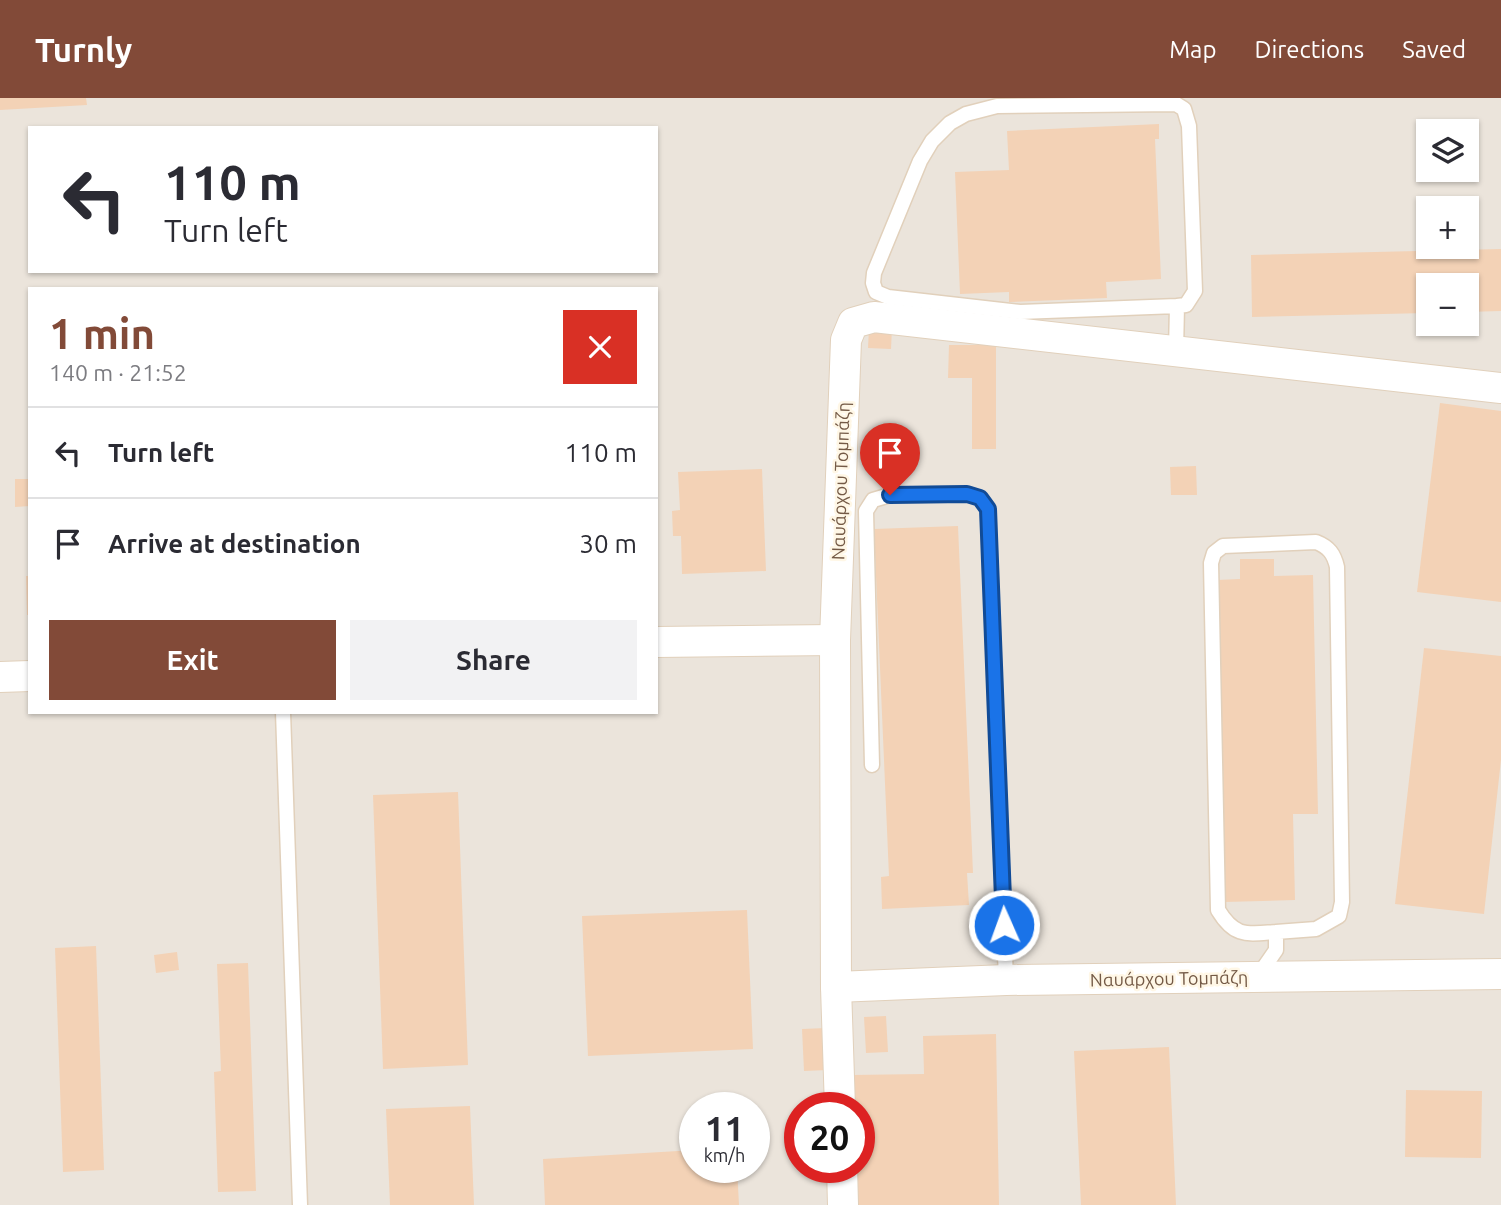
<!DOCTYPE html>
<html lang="en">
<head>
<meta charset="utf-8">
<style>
  :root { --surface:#fff; --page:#f2f2f3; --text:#2b2b33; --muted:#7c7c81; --line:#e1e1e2; --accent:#824a38 }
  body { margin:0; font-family:Ubuntu,sans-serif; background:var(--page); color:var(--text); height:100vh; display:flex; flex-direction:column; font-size:26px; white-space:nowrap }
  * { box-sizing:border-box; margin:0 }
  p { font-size:23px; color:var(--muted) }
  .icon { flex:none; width:38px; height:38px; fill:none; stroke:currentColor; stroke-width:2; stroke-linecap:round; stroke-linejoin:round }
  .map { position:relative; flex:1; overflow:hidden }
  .side { position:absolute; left:28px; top:189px; width:630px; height:427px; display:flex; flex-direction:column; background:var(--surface); border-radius:0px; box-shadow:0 2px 5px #0004 }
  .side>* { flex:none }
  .hud { position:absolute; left:28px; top:28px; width:630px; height:147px; border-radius:0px; box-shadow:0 2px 5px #0004; background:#fff; color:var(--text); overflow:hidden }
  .controls { position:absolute; left:1416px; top:21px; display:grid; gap:14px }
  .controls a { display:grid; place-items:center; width:63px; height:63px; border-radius:0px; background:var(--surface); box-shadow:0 2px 5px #0004; font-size:35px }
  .speed { position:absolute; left:679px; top:994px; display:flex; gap:14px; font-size:35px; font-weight:700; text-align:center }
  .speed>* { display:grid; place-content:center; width:91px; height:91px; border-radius:50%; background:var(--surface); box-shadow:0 2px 5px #0004; line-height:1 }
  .speed small { font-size:18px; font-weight:400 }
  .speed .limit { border:10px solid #d22; background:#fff; color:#111 }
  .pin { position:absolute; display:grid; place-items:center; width:60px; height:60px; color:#fff; margin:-72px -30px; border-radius:50% 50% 50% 0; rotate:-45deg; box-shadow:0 0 7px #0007 }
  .pin .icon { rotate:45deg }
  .me { position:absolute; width:77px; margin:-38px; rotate:358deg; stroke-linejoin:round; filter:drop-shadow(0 0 5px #0008) }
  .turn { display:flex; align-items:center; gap:24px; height:147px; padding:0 21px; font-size:32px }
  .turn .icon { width:91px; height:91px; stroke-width:2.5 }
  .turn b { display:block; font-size:49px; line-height:60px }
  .round { display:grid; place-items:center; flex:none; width:74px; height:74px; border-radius:0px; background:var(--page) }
  .head { display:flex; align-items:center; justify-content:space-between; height:119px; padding:0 21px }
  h1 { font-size:42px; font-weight:700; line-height:52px; color:var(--accent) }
  .button { display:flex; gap:14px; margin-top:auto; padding:14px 21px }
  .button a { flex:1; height:80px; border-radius:0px; background:var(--accent); color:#fff; font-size:28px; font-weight:700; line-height:80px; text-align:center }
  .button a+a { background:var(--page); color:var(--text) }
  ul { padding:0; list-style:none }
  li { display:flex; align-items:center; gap:21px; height:91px; padding:0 21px; border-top:2px solid var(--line) }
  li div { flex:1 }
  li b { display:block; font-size:26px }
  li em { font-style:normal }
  header { display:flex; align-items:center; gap:42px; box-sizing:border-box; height:98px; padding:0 35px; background:var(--accent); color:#fff }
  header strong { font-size:33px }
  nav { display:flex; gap:38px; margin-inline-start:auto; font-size:24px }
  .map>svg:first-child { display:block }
</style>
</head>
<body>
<header>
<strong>Turnly</strong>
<nav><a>Map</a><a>Directions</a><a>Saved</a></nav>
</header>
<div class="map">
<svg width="1501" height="1107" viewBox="0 0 1501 1107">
  <rect width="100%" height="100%" fill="#fdf3df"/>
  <path fill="#ebe4db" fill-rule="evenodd" d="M 0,0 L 1501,0 L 1501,1107 L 0,1107 ZM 30,30 L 656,30 L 656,173 L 30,173 ZM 1428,33 L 1466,33 L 1466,72 L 1428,72 ZM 1428,110 L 1466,110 L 1466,149 L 1428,149 ZM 1428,187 L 1466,187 L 1466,226 L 1428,226 ZM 30,191 L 656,191 L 656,614 L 30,614 ZM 695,1010 L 754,1010 L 754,1069 L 695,1069 ZM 800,1010 L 859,1010 L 859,1069 L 800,1069 Z"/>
  <g fill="#f3d2b6">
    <path d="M 0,0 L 86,0 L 87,7 L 0,12 Z"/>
    <path d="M 1159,26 L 1159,41 L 1155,41 L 1161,181 L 1106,184 L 1107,200 L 1009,204 L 1009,194 L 960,196 L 955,74 L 1009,72 L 1007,33 Z"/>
    <path d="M 1501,151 L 1501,213 L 1466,214 L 1466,187 L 1428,187 L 1428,215 L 1252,219 L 1251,157 Z"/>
    <path d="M 869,230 L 892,230 L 891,251 L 868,250 Z"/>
    <path d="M 949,247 L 996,247 L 996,351 L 972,351 L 972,280 L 948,280 Z"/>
    <path d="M 1440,305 L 1501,313 L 1501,504 L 1417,494 Z"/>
    <path d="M 1196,368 L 1197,397 L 1171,397 L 1170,369 Z"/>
    <path d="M 762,371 L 766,473 L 682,476 L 681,438 L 673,438 L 672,413 L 680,412 L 678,374 Z"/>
    <path d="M 15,381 L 30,381 L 30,408 L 15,409 Z"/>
    <path d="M 958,428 L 973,775 L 967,775 L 969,807 L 882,811 L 881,779 L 889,778 L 874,431 Z"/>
    <path d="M 1240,461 L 1274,461 L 1274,478 L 1313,477 L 1318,716 L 1293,716 L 1295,802 L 1224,804 L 1217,482 L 1240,481 Z"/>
    <path d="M 26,478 L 30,478 L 30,517 L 27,517 Z"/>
    <path d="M 1424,550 L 1501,558 L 1501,662 L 1484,816 L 1395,806 Z"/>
    <path d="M 458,694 L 468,967 L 383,971 L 373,697 Z"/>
    <path d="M 747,812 L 753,951 L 588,958 L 582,818 Z"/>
    <path d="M 96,848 L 104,1072 L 63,1074 L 55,850 Z"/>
    <path d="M 177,854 L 179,872 L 156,875 L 154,857 Z"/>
    <path d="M 248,865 L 256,1093 L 218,1094 L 214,974 L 221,973 L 217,866 Z"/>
    <path d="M 886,918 L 888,954 L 866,955 L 864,919 Z"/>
    <path d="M 826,930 L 828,972 L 804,973 L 802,931 Z"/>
    <path d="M 996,936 L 999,1107 L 853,1107 L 853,1069 L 859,1069 L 859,1010 L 852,1010 L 851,977 L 924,976 L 923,938 Z"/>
    <path d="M 1169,949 L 1176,1107 L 1081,1107 L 1074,953 Z"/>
    <path d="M 1406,992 L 1482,993 L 1481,1060 L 1405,1059 Z"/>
    <path d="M 470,1008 L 474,1107 L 390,1107 L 386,1011 Z"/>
    <path d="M 695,1052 L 695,1069 L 737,1069 L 739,1107 L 545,1107 L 543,1061 Z"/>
  </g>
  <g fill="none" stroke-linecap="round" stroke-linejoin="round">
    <defs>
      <g id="lane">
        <path d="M 1176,253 L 1177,208 L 1020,214 L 888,199 L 876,194 L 873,185 L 874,175 L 920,63 L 932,43 L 950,25 L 966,16 L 997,8 L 1176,6 L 1184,11 L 1189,28 L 1195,193 L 1186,207 L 1177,208"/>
        <path d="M 283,614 L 300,1107"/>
        <path d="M 872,667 L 866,413 L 873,402 L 890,397 L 967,396 L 980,400 L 988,411 L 1006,882"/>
        <path d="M 1258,878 L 1276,852 L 1276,834 C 1247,836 1235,840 1218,812 L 1211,465 L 1214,455 L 1223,448 L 1316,444 C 1329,449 1334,456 1337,469 L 1342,804 L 1339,818 L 1316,831 L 1276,834"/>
      </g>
      <g id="street">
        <path d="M 656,544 L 835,542"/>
        <path d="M 0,579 L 30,578"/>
        <path d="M 836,889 L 1006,882 L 1501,876"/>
        <path d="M 840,1010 L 836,889 L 835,542 L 846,242 L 853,225 L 874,219 L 1501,290"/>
        <path d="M 842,1069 L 843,1107"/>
      </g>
    </defs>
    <use href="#lane" stroke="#e1d0bb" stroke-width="17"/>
    <use href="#street" stroke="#e1d0bb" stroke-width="32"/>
    <use href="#lane" stroke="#fff" stroke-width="14"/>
    <use href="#street" stroke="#fff" stroke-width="30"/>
  </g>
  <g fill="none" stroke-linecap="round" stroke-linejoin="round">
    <defs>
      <path id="route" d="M 890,397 L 967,396 L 980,400 L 988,411 L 1004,827"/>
    </defs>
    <use href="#route" stroke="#114b97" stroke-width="18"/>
    <use href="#route" stroke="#1a73e8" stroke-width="12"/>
  </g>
  <g text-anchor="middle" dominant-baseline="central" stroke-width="5" stroke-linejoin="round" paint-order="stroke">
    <g font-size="18" fill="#745a46" stroke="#fff7e6">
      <text transform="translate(840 383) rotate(-88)">Ναυάρχου Τομπάζη</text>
      <text transform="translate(1169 880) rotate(-1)">Ναυάρχου Τομπάζη</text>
    </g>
  </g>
</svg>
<div class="controls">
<a><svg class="icon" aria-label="layers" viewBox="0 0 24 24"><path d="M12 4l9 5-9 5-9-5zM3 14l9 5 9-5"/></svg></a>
<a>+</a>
<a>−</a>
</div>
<div class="speed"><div>11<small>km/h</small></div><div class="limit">20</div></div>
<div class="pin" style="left:890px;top:397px;background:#d93025"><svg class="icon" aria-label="arrive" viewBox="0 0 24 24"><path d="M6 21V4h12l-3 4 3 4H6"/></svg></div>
<svg class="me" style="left:1004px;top:827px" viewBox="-20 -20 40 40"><circle r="17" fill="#1a73e8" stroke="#fff" stroke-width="3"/><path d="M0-11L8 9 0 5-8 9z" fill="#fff"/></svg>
<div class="hud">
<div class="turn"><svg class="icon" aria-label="left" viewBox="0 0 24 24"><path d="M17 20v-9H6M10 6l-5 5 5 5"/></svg><div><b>110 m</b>Turn left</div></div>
</div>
<section class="side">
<div class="head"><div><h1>1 min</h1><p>140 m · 21:52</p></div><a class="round" style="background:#d93025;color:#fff"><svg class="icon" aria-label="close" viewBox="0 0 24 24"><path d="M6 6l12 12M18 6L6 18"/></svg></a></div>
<ul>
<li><svg class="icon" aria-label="left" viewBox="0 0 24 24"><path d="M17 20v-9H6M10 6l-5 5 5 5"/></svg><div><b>Turn left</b></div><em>110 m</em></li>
<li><svg class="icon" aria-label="arrive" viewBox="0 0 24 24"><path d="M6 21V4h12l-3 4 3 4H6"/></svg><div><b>Arrive at destination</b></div><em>30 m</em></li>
</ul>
<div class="button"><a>Exit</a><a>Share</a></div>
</section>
</div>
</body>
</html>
